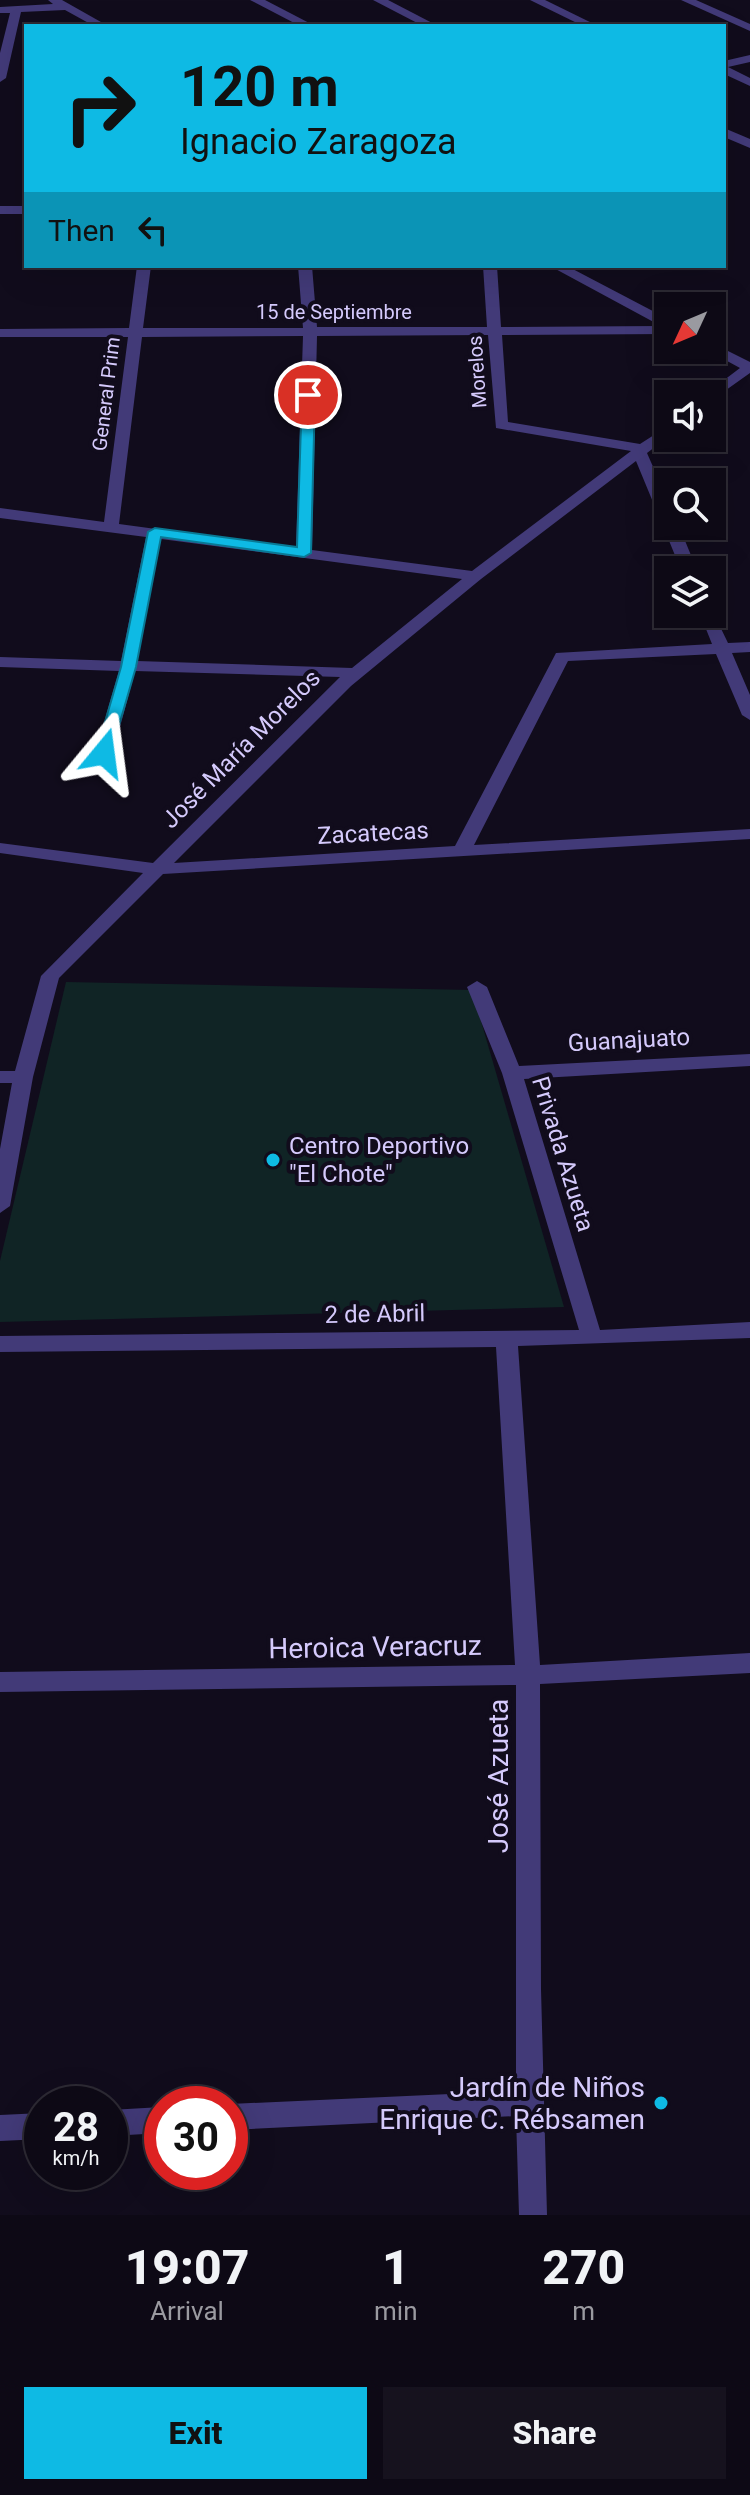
<!DOCTYPE html>
<html lang="en">
<head>
<meta charset="utf-8">
<style>
  :root { --surface:#0d0915; --page:#16121e; --text:#f1f3f6; --muted:#9a9aa0; --line:#2d2a34; --accent:#0ebae4 }
  body { margin:0; font-family:Roboto,sans-serif; background:var(--page); color:var(--text); height:100vh; display:flex; flex-direction:column; font-size:30px; white-space:nowrap }
  * { box-sizing:border-box; margin:0 }
  p { font-size:26px; color:var(--muted) }
  .icon { flex:none; width:44px; height:44px; fill:none; stroke:currentColor; stroke-width:2; stroke-linecap:round; stroke-linejoin:round }
  .map { position:relative; height:2215px; overflow:hidden }
  .drawer { display:flex; flex-direction:column; background:var(--surface); flex:1 }
  .drawer>* { flex:none }
  .banner { position:absolute; left:24px; top:24px; width:702px; height:244px; border-radius:0px; box-shadow:0 8px 32px #0002,0 0 0 2px var(--line); background:#0ebae4; color:#111; overflow:hidden }
  .needle { width:52px; rotate:226deg }
  .tools { position:absolute; left:654px; top:292px; display:grid; gap:16px }
  .tools a { display:grid; place-items:center; width:72px; height:72px; border-radius:0px; background:var(--surface); box-shadow:0 8px 32px #0002,0 0 0 2px var(--line); font-size:40px }
  .speed { position:absolute; left:24px; top:2086px; display:flex; gap:16px; font-size:40px; font-weight:700; text-align:center }
  .speed>* { display:grid; place-content:center; width:104px; height:104px; border-radius:50%; background:var(--surface); box-shadow:0 8px 32px #0002,0 0 0 2px var(--line); line-height:1 }
  .speed small { font-size:20px; font-weight:400 }
  .speed .limit { border:12px solid #d22; background:#fff; color:#111 }
  .pin { position:absolute; display:grid; place-items:center; width:68px; height:68px; color:#fff; margin:-34px; border:4px solid #fff; border-radius:50%; box-shadow:0 2px 8px #0007 }
  .me { position:absolute; width:88px; margin:-44px; rotate:16deg; stroke-linejoin:round; filter:drop-shadow(0 0 6px #0008) }
  .turn { display:flex; align-items:center; gap:28px; height:168px; padding:0 24px; font-size:36px }
  .turn .icon { width:104px; height:104px; stroke-width:2.5 }
  .turn b { display:block; font-size:56px; line-height:68px }
  .then { display:flex; align-items:center; height:76px; padding:0 24px; background:#0003; gap:16px; font-size:30px }
  .eta { display:flex; justify-content:space-evenly; align-items:center; height:136px; text-align:center }
  .eta b { font-size:48px; font-weight:800; line-height:56px }
  .primary-button { display:flex; gap:16px; margin-top:auto; padding:16px 24px }
  .primary-button a { flex:1; height:92px; border-radius:0px; background:var(--accent); color:#111; font-size:32px; font-weight:800; line-height:92px; text-align:center }
  .primary-button a+a { background:var(--page); color:var(--text) }
  .map>svg:first-child { display:block }
</style>
</head>
<body>
<div class="map">
<svg width="750" height="2215" viewBox="0 0 750 2215">
  <rect width="100%" height="100%" fill="#110c1c"/>
  <path fill="#102425" d="M 66,982 L 472,990 L 564,1307 L 0,1322 L 0,1261 Z"/>
  <g fill="none" stroke-linecap="round" stroke-linejoin="round">
    <g fill="#423a78" fill-rule="evenodd">
      <path d="M 48,0 L 62,0 L 108,26 L 94,26 L 65,10 L 21,12 L 6,78 L 0,82 L 0,53 L 10,13 L 0,13 L 0,7 L 53,4 Z"/>
      <path d="M 250,0 L 265,0 L 315,26 L 300,26 Z"/>
      <path d="M 373,0 L 388,0 L 438,26 L 423,26 Z"/>
      <path d="M 530,0 L 545,0 L 598,26 L 583,26 Z"/>
      <path d="M 681,0 L 696,0 L 750,24 L 750,31 Z"/>
      <path d="M 750,55 L 750,62 L 728,67 L 750,78 L 750,86 L 724,74 L 724,61 Z"/>
      <path d="M 724,128 L 750,139 L 750,148 L 724,137 Z"/>
      <rect x="0" y="206" width="26" height="8"/>
      <path d="M 137,266 L 151,266 L 143,328 L 303,328 L 298,266 L 312,266 L 317,327 L 487,327 L 483,266 L 497,266 L 501,327 L 661,326 L 550,266 L 567,266 L 668,319 L 668,334 L 502,335 L 508,422 L 640,444 L 668,426 L 668,437 L 647,453 L 668,501 L 668,526 L 679,526 L 697,570 L 681,570 L 663,526 L 665,523 L 660,519 L 636,461 L 481,579 L 351,686 L 174,863 L 455,846 L 556,653 L 712,644 L 700,614 L 712,614 L 712,610 L 728,643 L 750,642 L 750,652 L 732,653 L 750,695 L 750,720 L 742,715 L 716,654 L 568,661 L 474,845 L 750,829 L 750,839 L 163,874 L 59,978 L 33,1077 L 10,1206 L 0,1213 L 0,1149 L 12,1083 L 0,1083 L 0,1071 L 15,1071 L 41,976 L 143,873 L 0,853 L 0,843 L 153,863 L 340,677 L 135,671 L 113,753 L 104,758 L 95,753 L 119,671 L 0,667 L 0,657 L 121,661 L 146,537 L 0,518 L 0,508 L 104,522 L 128,337 L 0,337 L 0,329 L 129,328 ZM 488,335 L 496,428 L 631,451 L 472,571 L 312,550 L 317,336 ZM 303,336 L 296,548 L 119,524 L 142,337 ZM 161,539 L 462,579 L 352,668 L 137,661 Z"/>
      <path d="M 712,343 L 750,362 L 750,373 L 712,400 L 712,394 L 707,393 L 740,368 L 707,350 L 712,350 Z"/>
      <path d="M 477,981 L 487,987 L 519,1066 L 750,1054 L 750,1066 L 524,1079 L 600,1330 L 750,1322 L 750,1338 L 518,1346 L 540,1665 L 750,1653 L 750,1673 L 540,1684 L 541,1989 L 547,2215 L 519,2215 L 516,2116 L 230,2130 L 230,2104 L 516,2091 L 516,1685 L 0,1692 L 0,1672 L 515,1665 L 496,1347 L 0,1352 L 0,1336 L 579,1330 L 502,1073 L 467,987 Z"/>
      <path d="M 162,2107 L 162,2133 L 110,2136 L 110,2110 Z"/>
      <path d="M 42,2113 L 42,2139 L 0,2141 L 0,2115 Z"/>
    </g>
  </g>
  <path fill="#0ebae4" stroke="#097994" stroke-width="2" d="M 308,391 L 315,395 L 311,553 L 304,557 L 161,537 L 136,667 L 111,753 L 109,757 L 98,757 L 96,753 L 121,667 L 148,532 L 155,528 L 297,547 L 302,395 Z"/>
  <g fill="#0ebae4" stroke="#110c1c" stroke-width="3">
    <circle cx="273" cy="1160" r="8"/>
    <circle cx="661" cy="2103" r="8"/>
  </g>
  <g text-anchor="middle" dominant-baseline="central" stroke-width="8" stroke-linejoin="round" paint-order="stroke">
    <g font-size="20" fill="#d5cafc" stroke="#110c1c">
      <text x="334" y="312">15 de Septiembre</text>
      <text transform="translate(477 372) rotate(-94)">Morelos</text>
      <text transform="translate(106 394) rotate(-83)">General Prim</text>
    </g>
    <g font-size="24" fill="#d5cafc" stroke="#110c1c">
      <text transform="translate(241 749) rotate(-45)">José María Morelos</text>
      <text transform="translate(373 833) rotate(-3)">Zacatecas</text>
      <text transform="translate(629 1040) rotate(-3)">Guanajuato</text>
      <text transform="translate(563 1154) rotate(73)">Privada Azueta</text>
      <text transform="translate(375 1314) rotate(-1)">2 de Abril</text>
    </g>
    <g font-size="24" fill="#d5cafc" stroke="#110c1c" text-anchor="start">
      <text x="289" y="1146">Centro Deportivo<tspan x="289" dy="28">"El Chote"</tspan></text>
    </g>
    <g font-size="28" fill="#d5cafc" stroke="#110c1c">
      <text transform="translate(375 1647) rotate(-1)">Heroica Veracruz</text>
      <text transform="translate(498 1776) rotate(-90)">José Azueta</text>
    </g>
    <g font-size="28" fill="#d5cafc" stroke="#110c1c" text-anchor="end">
      <text x="645" y="2087">Jardín de Niños<tspan x="645" dy="32">Enrique C. Rébsamen</tspan></text>
    </g>
  </g>
</svg>
<div class="tools">
<a><svg class="needle" viewBox="-14 -14 28 28"><path d="M0-13l5 13h-10z" fill="#e53935"/><path d="M0 13l5-13h-10z" fill="#9a9aa0"/></svg></a>
<a><svg class="icon" aria-label="sound" viewBox="0 0 24 24"><path d="M4 9h4l5-4v14l-5-4H4zM17 9q2 3 0 6"/></svg></a>
<a><svg class="icon" aria-label="search" viewBox="0 0 24 24"><circle cx="10" cy="10" r="6"/><path d="M15 15l6 6"/></svg></a>
<a><svg class="icon" aria-label="layers" viewBox="0 0 24 24"><path d="M12 4l9 5-9 5-9-5zM3 14l9 5 9-5"/></svg></a>
</div>
<div class="speed"><div>28<small>km/h</small></div><div class="limit">30</div></div>
<div class="pin" style="left:308px;top:395px;background:#d93025"><svg class="icon" aria-label="arrive" viewBox="0 0 24 24"><path d="M6 21V4h12l-3 4 3 4H6"/></svg></div>
<svg class="me" style="left:104px;top:753px" viewBox="-20 -20 40 40"><path d="M0-17L14 15 0 8-14 15z" fill="#0ebae4" stroke="#fff" stroke-width="4"/></svg>
<div class="banner">
<div class="turn"><svg class="icon" aria-label="right" viewBox="0 0 24 24"><path d="M7 20v-9h11M14 6l5 5-5 5"/></svg><div><b>120 m</b>Ignacio Zaragoza</div></div>
<div class="then">Then<svg class="icon" aria-label="left" viewBox="0 0 24 24"><path d="M17 20v-9H6M10 6l-5 5 5 5"/></svg></div>
</div>
</div>
<section class="drawer">
<div class="eta">
<div><b>19:07</b><p>Arrival</p></div>
<div><b>1</b><p>min</p></div>
<div><b>270</b><p>m</p></div>
</div>
<div class="primary-button"><a>Exit</a><a>Share</a></div>
</section>
</body>
</html>
